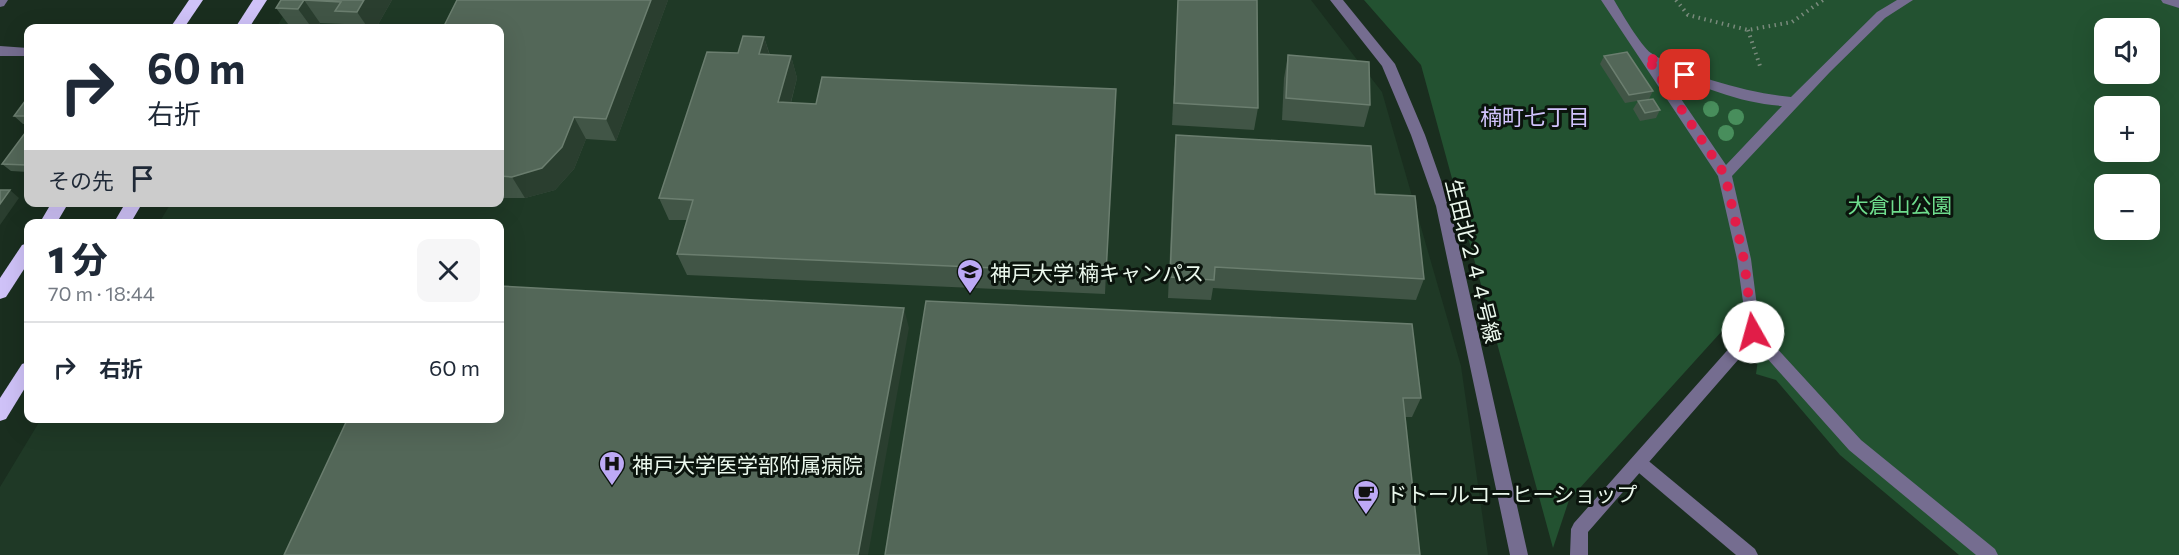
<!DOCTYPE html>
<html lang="ja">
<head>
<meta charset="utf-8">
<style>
  :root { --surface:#fff; --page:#f6f6f7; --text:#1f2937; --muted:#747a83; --line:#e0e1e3 }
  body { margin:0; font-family:Commissioner,"Noto Sans JP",sans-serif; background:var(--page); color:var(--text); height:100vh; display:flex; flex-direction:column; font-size:22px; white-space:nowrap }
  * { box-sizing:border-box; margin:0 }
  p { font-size:20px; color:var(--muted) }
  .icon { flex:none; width:33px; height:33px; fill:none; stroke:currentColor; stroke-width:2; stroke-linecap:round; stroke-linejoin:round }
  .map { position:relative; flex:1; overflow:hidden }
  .panel { position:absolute; left:24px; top:219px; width:480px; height:204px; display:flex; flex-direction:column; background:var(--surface); border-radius:12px; box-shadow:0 6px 24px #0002 }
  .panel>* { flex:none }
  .top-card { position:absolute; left:24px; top:24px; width:480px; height:183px; border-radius:12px; box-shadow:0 6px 24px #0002; background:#fff; color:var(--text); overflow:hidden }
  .tools { position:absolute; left:2094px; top:18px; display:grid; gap:12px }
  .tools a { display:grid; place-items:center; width:66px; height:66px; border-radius:12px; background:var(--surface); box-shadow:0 6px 24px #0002; font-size:30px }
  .pin { position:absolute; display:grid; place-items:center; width:51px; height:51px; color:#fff; margin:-26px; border-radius:12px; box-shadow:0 3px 9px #0006 }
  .me { position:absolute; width:66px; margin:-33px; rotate:353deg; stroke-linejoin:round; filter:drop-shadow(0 0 4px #0008) }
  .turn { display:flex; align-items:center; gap:21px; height:126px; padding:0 24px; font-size:27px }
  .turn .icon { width:78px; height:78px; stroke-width:2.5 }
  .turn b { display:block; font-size:42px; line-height:51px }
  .then { display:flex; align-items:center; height:57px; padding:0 24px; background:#0003; gap:12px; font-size:22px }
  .round { display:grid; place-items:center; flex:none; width:63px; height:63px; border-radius:12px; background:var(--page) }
  .summary { display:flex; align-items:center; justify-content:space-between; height:102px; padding:0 24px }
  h1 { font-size:36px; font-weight:800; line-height:45px }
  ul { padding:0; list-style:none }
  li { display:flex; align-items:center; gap:18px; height:90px; padding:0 24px; border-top:2px solid var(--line) }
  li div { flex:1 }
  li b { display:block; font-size:22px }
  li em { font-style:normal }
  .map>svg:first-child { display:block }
</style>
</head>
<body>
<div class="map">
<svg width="2179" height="555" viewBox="0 0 2179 555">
  <rect width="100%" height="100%" fill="#1a2e1f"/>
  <path fill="#1f3926" d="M 293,0 L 1311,0 L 1382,92 L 1461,366 L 1488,555 L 0,555 L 0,487 L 41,419 L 500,418 L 500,224 L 159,223 L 171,203 L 500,202 L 500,28 L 276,28 Z"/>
  <path fill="#235231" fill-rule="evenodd" d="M 1364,0 L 2179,0 L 2179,555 L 1959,555 L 1840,455 L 1776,380 L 1756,374 L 1759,352 L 1722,331 L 1569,500 L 1553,548 L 1421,65 ZM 2104,28 L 2150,28 L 2150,74 L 2104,74 ZM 2104,106 L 2150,106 L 2150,152 L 2104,152 ZM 2104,184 L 2150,184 L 2150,230 L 2104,230 Z"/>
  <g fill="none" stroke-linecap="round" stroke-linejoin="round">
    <g stroke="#798a7c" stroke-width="4" stroke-dasharray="1.5 4.5" stroke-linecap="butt">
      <path d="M 1676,0 L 1688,15 L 1748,30 L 1792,22 L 1823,0"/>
      <path d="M 1748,30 L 1761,69"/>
    </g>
    <path fill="#756d90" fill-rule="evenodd" d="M 1639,455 L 1645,458 L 1755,549 L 1758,555 L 1736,555 L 1633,468 L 1631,463 L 1633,458 Z"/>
    <g fill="#756d90" fill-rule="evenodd">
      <path d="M 1601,0 L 1614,0 C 1621,12 1641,46 1651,53 C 1686,76 1749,93 1791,97 L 1877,12 L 1897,0 L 1913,0 L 1885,18 L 1830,72 L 1732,176 L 1751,259 L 1760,330 L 1861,440 L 1995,549 L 1998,555 L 1976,555 L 1849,450 L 1748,337 L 1737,259 L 1718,176 ZM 1660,68 C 1699,86 1739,103 1782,106 L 1726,165 Z"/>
      <path d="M 2161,0 L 2179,0 L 2179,8 L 2163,3 Z"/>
    </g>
    <g fill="#756d90" fill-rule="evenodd">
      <path d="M 0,0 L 8,0 L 4,6 L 0,7 Z"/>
      <path d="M 1330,0 L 1343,0 L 1395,64 L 1425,135 L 1450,206 L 1528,555 L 1510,555 L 1436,206 L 1411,135 L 1382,66 Z"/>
      <path d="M 0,46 L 28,48 L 28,56 L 0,56 Z"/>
      <path d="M 1753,325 L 1758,327 L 1761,332 L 1758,337 L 1588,532 L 1588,555 L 1570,555 L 1571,529 L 1574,523 L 1748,327 Z"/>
    </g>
    <g fill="#cfc2f8" fill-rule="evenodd">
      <path d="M 189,0 L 203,0 L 184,28 L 170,28 Z"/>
      <path d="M 253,0 L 267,0 L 249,28 L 235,28 Z"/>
      <path d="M 52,202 L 69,202 L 56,224 L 39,224 Z"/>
      <path d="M 126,202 L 143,202 L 130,224 L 113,224 Z"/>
      <path d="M 28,243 L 28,263 L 6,297 L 0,299 L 0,278 L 22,245 Z"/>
      <path d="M 28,362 L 28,383 L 6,419 L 0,421 L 0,398 L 22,364 Z"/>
    </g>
  </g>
  <g fill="#488e5c">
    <circle cx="1711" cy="109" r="8"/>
    <circle cx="1736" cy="117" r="8"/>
    <circle cx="1726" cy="133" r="8"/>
  </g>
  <g fill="#415546">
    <path d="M 281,0 L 392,0 L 376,28 L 347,28 L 344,24 L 320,23 L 317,28 L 291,28 L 276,8 Z"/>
    <path d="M 668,0 L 616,141 L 586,139 L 574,169 L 555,190 L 525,198 L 500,198 L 500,28 Z"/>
    <path d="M 1178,0 L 1257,0 L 1258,108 L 1254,130 L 1172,125 Z"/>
    <path d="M 764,37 L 770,55 L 791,56 L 797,78 L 791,103 L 816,104 L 1116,89 L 1105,294 L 687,275 L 677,254 L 687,220 L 669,220 L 659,198 L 738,53 Z"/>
    <path d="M 1288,55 L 1370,105 L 1364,127 L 1282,120 L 1284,78 Z"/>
    <path d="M 1604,56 L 1653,91 L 1649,99 L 1625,103 L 1600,64 Z"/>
    <path d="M 28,97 L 28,124 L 23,124 L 14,116 Z"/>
    <path d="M 1638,101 L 1660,110 L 1656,118 L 1640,121 L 1633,109 Z"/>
    <path d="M 28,129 L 28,172 L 11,171 L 2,164 Z"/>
    <path d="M 1176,135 L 1375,194 L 1424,279 L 1416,300 L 1213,288 L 1211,300 L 1168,298 L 1174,157 Z"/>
    <path d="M 926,301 L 1421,398 L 1412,417 L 1405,417 Z"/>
  </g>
  <g fill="#2a3e2f">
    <path d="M 304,0 L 320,23 L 317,28 L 312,28 L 298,9 Z"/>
    <path d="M 364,0 L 392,0 L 376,28 L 368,28 L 357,12 Z"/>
    <path d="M 651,0 L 668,0 L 616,141 L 606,119 Z"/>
    <path d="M 764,37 L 771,60 L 759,54 Z"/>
    <path d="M 791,56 L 797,78 L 785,124 L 778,102 Z"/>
    <path d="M 1116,89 L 1116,111 L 1105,294 L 1106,273 Z"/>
    <path d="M 574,117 L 586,139 L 574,169 L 555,190 L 525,198 L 512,177 Z"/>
    <path d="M 10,190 L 19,198 L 0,225 L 0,204 Z"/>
    <path d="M 904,308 L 909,328 L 868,555 L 858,555 Z"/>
  </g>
  <g fill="#536758" stroke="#6b7e6f" stroke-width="1.5">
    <path d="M 281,0 L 364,0 L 357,12 L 335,11 L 341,2 L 304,0 L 298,9 L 276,8 Z"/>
    <path d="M 457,0 L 651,0 L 606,119 L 574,117 L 562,147 L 542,168 L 512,177 L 500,176 L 500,28 L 443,28 Z"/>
    <path d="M 1178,0 L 1257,0 L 1258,108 L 1174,103 Z"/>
    <path d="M 743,36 L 764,37 L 759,54 L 791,56 L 778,102 L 816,104 L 822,77 L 1116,89 L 1106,273 L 677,254 L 693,200 L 659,198 L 707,52 L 738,53 Z"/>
    <path d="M 1627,52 L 1653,91 L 1629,95 L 1604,56 Z"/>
    <path d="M 1288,55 L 1369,62 L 1370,105 L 1286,98 Z"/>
    <path d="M 28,97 L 28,116 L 14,116 Z"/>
    <path d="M 1653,99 L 1660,110 L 1645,113 L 1638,101 Z"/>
    <path d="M 28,129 L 28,161 L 26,165 L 2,164 Z"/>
    <path d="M 1176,135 L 1371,146 L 1375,194 L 1415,196 L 1424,279 L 1215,267 L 1214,280 L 1170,277 Z"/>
    <path d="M 0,190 L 10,190 L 0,204 Z"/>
    <path d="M 500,286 L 904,308 L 858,555 L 284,555 L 348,418 L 500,418 Z"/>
    <path d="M 926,301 L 1412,324 L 1421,398 L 1403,398 L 1420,555 L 885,555 Z"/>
  </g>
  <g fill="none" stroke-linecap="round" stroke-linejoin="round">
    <path stroke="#e11d48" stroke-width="10" stroke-dasharray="0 18" d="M 1685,75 L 1646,56 L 1725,175 L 1744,260 L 1753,332"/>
  </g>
  <defs>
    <symbol id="university-pin" viewBox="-11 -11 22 30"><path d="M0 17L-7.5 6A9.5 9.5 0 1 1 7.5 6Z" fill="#bda9f5" stroke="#0b140d"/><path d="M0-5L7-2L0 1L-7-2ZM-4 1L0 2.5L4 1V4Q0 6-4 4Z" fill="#111"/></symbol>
    <symbol id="hospital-pin" viewBox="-11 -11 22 30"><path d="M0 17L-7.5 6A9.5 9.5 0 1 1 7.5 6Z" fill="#bda9f5" stroke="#0b140d"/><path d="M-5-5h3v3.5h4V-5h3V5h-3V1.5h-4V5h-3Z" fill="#111"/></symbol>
    <symbol id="cafe-pin" viewBox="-11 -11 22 30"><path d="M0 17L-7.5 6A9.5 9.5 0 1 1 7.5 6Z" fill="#bda9f5" stroke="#0b140d"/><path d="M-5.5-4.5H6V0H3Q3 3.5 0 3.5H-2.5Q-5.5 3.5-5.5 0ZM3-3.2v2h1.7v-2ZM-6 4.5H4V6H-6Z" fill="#111"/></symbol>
  </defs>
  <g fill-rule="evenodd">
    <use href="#university-pin" x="955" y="257" width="30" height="40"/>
    <use href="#hospital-pin" x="597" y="449" width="30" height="40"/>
    <use href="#cafe-pin" x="1351" y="478" width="30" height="40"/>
  </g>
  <g text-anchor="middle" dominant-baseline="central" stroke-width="6" stroke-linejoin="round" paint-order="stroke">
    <g font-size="21" fill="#6edd8d" stroke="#0b140d">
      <text x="1900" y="204">大倉山公園</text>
    </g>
    <g font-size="21" fill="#ebf8ed" stroke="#0b140d">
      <text transform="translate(1474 261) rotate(76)">生田北２４４号線</text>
    </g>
    <g font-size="21" fill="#ebf8ed" stroke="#0b140d" text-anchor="start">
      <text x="990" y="272">神戸大学 楠キャンパス</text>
      <text x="632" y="464">神戸大学医学部附属病院</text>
      <text x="1386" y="493">ドトールコーヒーショップ</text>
    </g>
    <g font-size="22" fill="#d1c3fd" stroke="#0b140d">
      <text x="1535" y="116">楠町七丁目</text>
    </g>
  </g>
</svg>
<div class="tools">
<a><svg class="icon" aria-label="sound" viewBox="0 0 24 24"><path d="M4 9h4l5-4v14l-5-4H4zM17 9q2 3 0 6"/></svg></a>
<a>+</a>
<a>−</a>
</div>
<div class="pin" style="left:1685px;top:75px;background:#d93025"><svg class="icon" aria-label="arrive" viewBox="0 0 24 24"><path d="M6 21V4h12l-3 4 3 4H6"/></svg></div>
<svg class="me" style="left:1753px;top:332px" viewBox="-20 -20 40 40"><circle r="19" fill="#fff"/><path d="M0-13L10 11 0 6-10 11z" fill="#e11d48"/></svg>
<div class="top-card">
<div class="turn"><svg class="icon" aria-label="right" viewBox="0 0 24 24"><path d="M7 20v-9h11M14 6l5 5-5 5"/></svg><div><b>60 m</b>右折</div></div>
<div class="then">その先<svg class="icon" aria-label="arrive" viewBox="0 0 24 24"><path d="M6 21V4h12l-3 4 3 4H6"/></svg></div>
</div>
<section class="panel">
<div class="summary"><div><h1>1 分</h1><p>70 m · 18:44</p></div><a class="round"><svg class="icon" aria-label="close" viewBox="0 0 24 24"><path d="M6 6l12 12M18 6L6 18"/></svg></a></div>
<ul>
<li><svg class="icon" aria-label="right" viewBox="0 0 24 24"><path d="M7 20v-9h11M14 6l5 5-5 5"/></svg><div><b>右折</b></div><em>60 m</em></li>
</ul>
</section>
</div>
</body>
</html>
